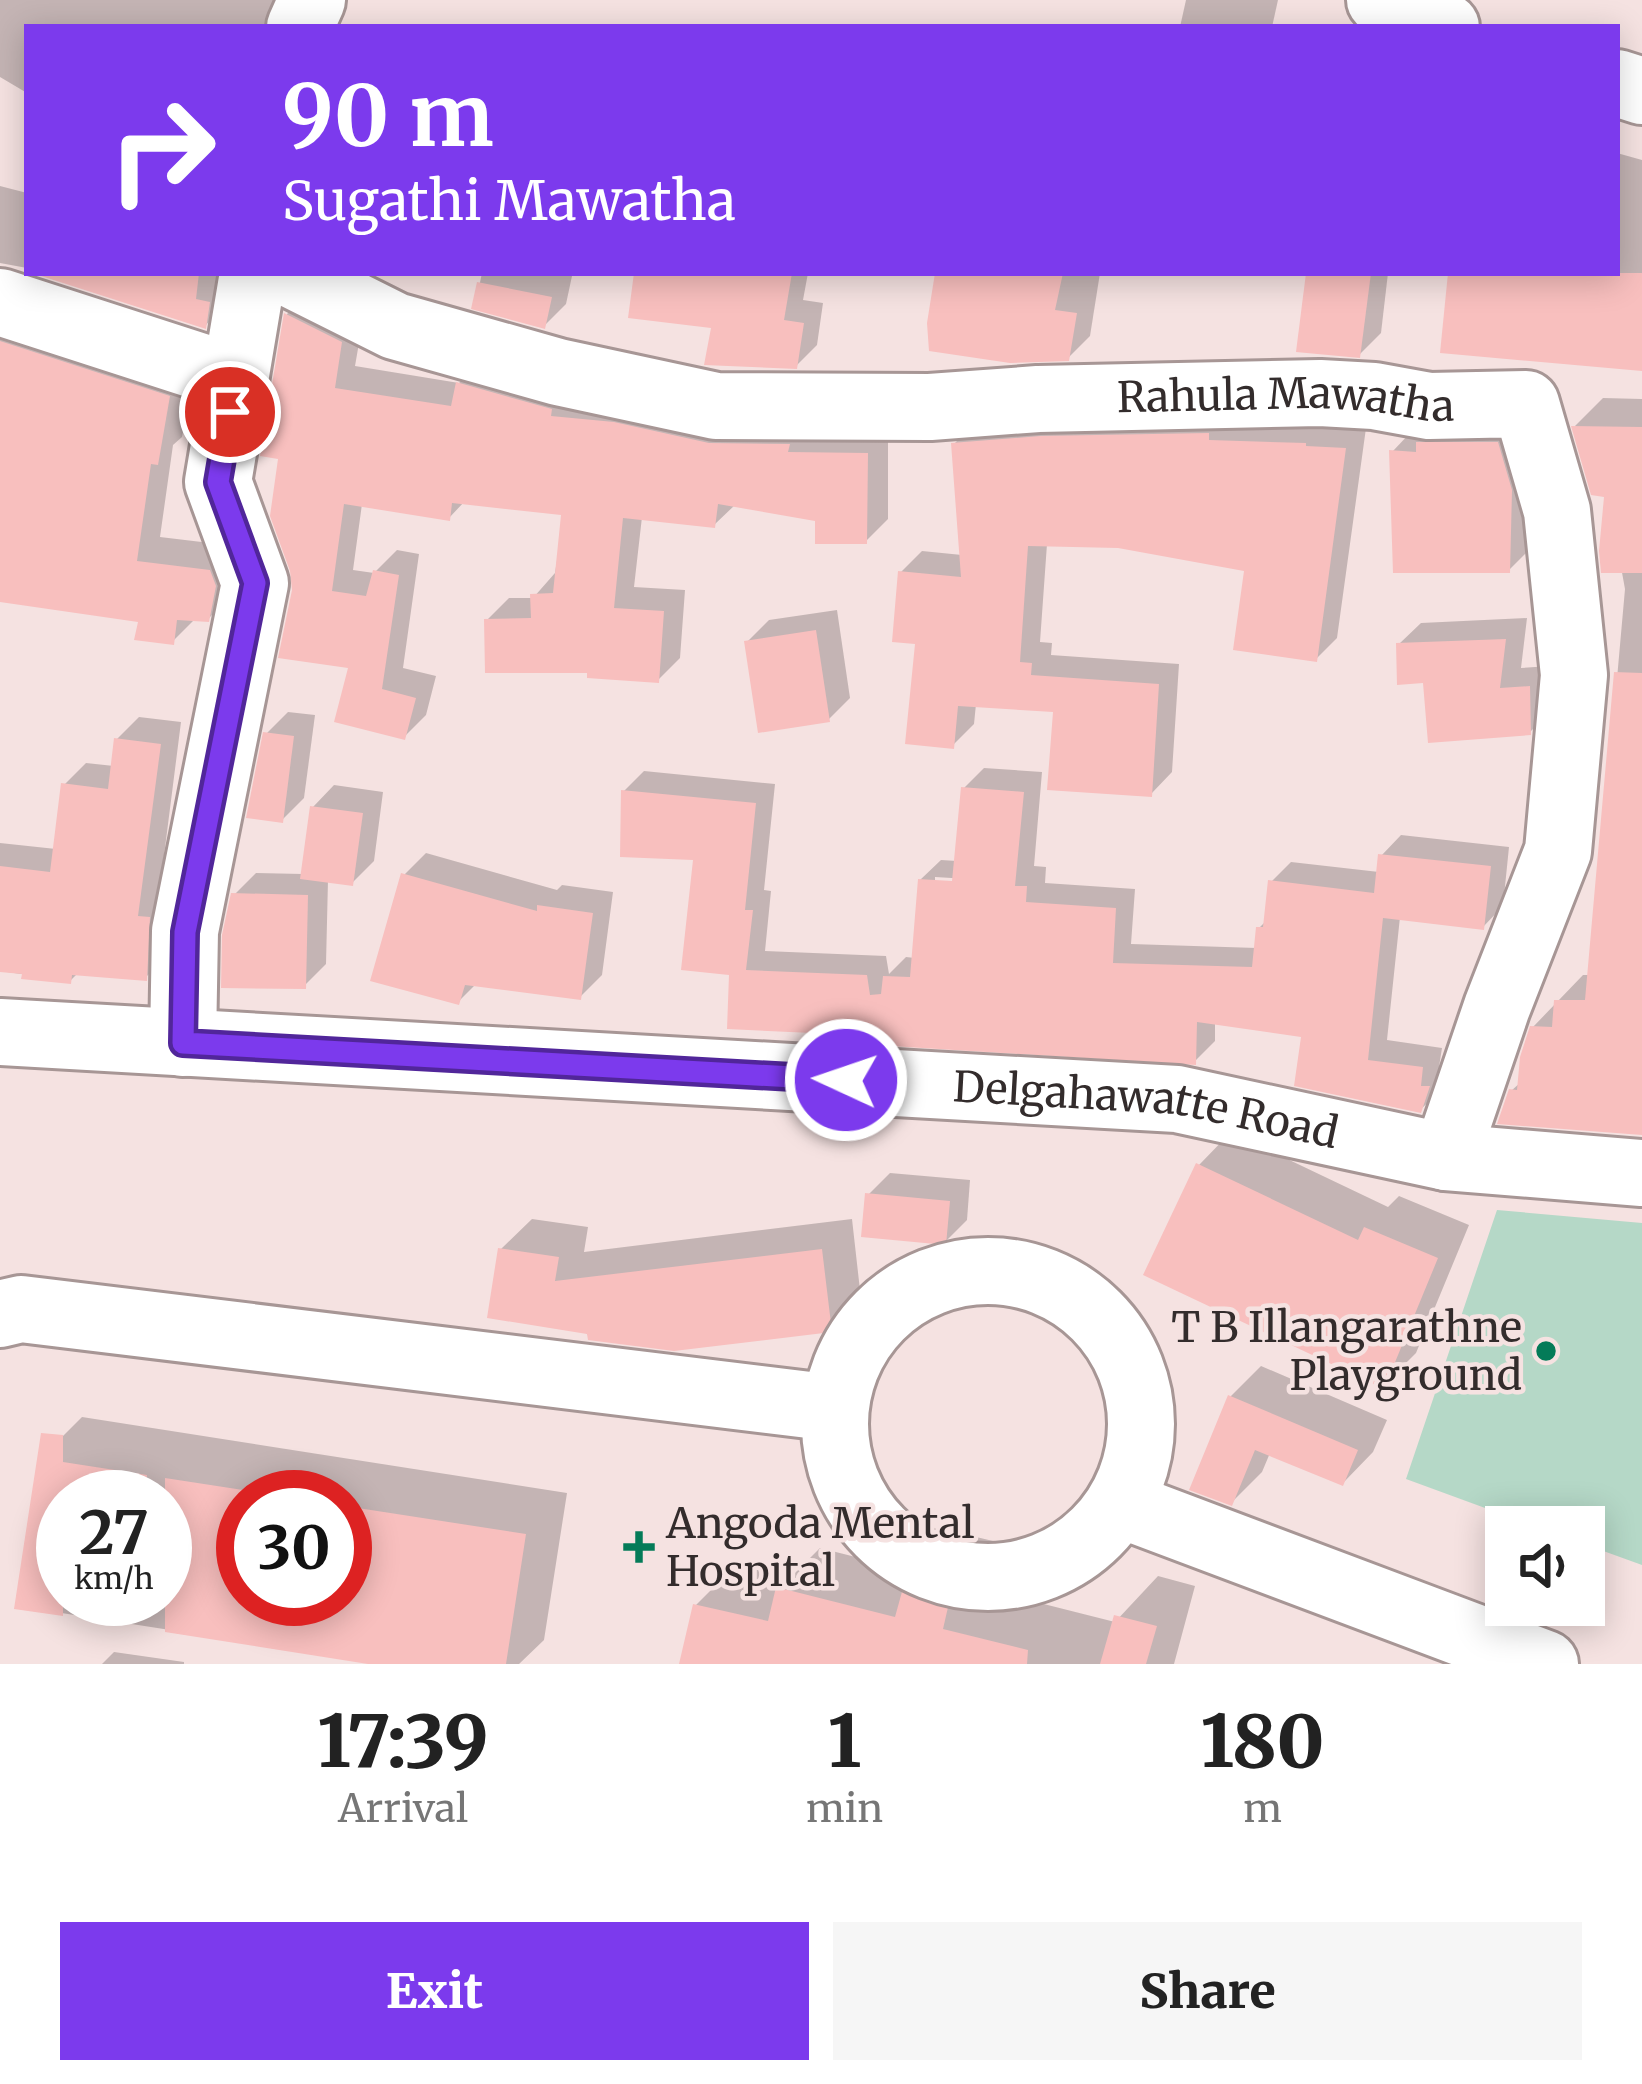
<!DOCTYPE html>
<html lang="en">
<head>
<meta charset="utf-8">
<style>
  :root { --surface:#fff; --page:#f6f6f6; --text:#222; --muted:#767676; --accent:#7c3aed }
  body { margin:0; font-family:Merriweather,serif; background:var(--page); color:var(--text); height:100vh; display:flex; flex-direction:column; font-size:45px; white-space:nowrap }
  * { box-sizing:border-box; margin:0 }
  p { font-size:39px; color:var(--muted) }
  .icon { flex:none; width:66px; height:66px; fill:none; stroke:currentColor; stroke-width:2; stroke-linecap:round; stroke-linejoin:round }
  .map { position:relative; height:1664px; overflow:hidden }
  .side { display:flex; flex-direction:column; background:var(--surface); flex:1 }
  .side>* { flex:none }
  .hud { position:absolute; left:24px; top:24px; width:1596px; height:252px; border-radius:0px; box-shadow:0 6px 30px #0003; background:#7c3aed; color:#fff; overflow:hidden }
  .buttons { position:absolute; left:1485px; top:1506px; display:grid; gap:24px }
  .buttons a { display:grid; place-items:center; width:120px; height:120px; border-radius:0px; background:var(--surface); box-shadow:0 6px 30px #0003; font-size:60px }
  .speed { position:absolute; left:36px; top:1470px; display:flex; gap:24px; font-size:60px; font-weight:700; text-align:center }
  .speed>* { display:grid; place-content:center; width:156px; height:156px; border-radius:50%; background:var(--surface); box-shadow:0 6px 30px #0003; line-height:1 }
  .speed small { font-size:30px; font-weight:400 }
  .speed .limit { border:18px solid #d22; background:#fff; color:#111 }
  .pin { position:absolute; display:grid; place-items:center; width:102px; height:102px; color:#fff; margin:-51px; border:6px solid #fff; border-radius:50%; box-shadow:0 3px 12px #0007 }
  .me { position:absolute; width:132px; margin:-66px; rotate:273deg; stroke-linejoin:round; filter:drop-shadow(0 0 9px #0008) }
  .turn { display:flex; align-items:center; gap:42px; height:252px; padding:0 60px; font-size:54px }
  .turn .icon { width:156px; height:156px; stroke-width:2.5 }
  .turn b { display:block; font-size:84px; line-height:102px }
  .eta { display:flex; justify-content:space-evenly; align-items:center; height:204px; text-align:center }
  .eta b { font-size:72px; font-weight:800; line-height:84px }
  .button { display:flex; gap:24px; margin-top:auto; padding:24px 60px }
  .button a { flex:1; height:138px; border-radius:0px; background:var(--accent); color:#fff; font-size:48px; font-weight:800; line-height:138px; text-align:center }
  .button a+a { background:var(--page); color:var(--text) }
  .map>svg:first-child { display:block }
</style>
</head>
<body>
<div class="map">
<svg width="1642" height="1664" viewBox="0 0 1642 1664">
  <rect width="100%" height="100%" fill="#f5e2e1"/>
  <path fill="#b5d8c7" d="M 1497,1210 L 1642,1223 L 1642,1565 L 1584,1544 L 1584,1527 L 1537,1527 L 1406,1479 Z"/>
  <g fill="#0003" fill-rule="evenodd">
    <path d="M 0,0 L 284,0 L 289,26 L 27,27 L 27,93 L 0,77 Z"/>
    <path d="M 1186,0 L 1278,0 L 1272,27 L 1180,27 Z"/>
    <path d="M 1617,153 L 1642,160 L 1642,349 L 1451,273 L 1617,273 Z"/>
    <path d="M 0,186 L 27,193 L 27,268 L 0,263 Z"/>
    <path d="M 42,273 L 217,273 L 216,278 L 230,280 L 226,304 L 205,326 Z"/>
    <path d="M 482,273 L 558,273 L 572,276 L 566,304 L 544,326 L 475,306 Z"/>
    <path d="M 636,273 L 808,273 L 803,300 L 823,303 L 817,345 L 796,366 L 715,325 Z"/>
    <path d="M 938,273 L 1100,273 L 1090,336 L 1068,358 Z"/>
    <path d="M 1309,273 L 1388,273 L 1381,333 L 1359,355 Z"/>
    <path d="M 309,293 L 363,320 L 355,366 L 459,383 L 480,362 L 888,432 L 888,519 L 866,541 L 818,518 L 736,504 L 714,525 L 642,517 L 634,587 L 685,590 L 680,658 L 658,680 L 591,670 L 487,620 L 509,598 L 533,598 L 555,573 L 565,512 L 465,501 L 449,518 L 362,504 L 353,570 L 374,573 L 397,550 L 419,554 L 403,668 L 436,676 L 426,715 L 404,737 L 295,591 L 281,456 L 264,454 L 287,314 Z"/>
    <path d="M 0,305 L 194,372 L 182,437 L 173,445 L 160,537 L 235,546 L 233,594 L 208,619 L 196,618 L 172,642 L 141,620 L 0,599 Z"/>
    <path d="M 1603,398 L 1642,399 L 1642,759 L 1610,757 L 1625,589 L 1608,495 L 1575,426 Z"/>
    <path d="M 1229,413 L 1366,428 L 1337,638 L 1316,659 L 1247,568 L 1119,545 L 1047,544 L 1040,642 L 1052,643 L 1051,655 L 1179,664 L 1172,772 L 1151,794 L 1056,710 L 976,704 L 974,724 L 953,745 L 918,641 L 901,572 L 922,551 L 962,555 L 954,444 L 975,423 Z"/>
    <path d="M 1517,424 L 1529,550 L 1509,570 L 1392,452 L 1411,432 Z"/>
    <path d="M 837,610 L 850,698 L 828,720 L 747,642 L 769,620 Z"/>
    <path d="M 1527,618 L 1521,668 L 1550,666 L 1552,710 L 1530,732 L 1399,644 L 1421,623 Z"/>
    <path d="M 288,712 L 315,715 L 304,798 L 282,820 L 266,734 Z"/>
    <path d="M 139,717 L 181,722 L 159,895 L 170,896 L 167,956 L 145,978 L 78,973 L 70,981 L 0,971 L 0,843 L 56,849 L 64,785 L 86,763 L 114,766 L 117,739 Z"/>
    <path d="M 984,768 L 1042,772 L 1034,866 L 1046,867 L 1045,883 L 1135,889 L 1131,944 L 1257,948 L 1259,928 L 1267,920 L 1271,882 L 1291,862 L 1379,872 L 1381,856 L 1401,835 L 1509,847 L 1503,906 L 1483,927 L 1400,917 L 1387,1040 L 1442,1048 L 1439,1067 L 1448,1067 L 1441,1090 L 1420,1110 L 1305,1035 L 1215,1022 L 1215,1041 L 1194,1062 L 815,1030 L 733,972 L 696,857 L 624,791 L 644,771 L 775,784 L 764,890 L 771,891 L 765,951 L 886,956 L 889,974 L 906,957 L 915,958 L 920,880 L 941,860 L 957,861 L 964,788 ZM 935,877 L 968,879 L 967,885 L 935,883 Z"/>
    <path d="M 334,785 L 383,792 L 374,861 L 352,883 L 328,880 L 326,964 L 304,986 L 234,895 L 256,873 L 303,874 L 313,807 Z"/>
    <path d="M 1642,790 L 1642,1132 L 1511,1091 L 1521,1082 L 1533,1027 L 1583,975 L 1590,975 Z"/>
    <path d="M 426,853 L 557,890 L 562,885 L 613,892 L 602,975 L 580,997 L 477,983 L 458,1002 L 404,875 Z"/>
    <path d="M 1231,1132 L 1388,1207 L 1399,1196 L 1469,1225 L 1416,1353 L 1383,1386 L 1199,1165 Z"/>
    <path d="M 890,1173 L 970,1180 L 967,1220 L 945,1242 L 868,1195 Z"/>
    <path d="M 532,1219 L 588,1227 L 584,1252 L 852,1219 L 861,1299 L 831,1329 L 591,1338 L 501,1249 Z"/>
    <path d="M 1261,1366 L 1387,1420 L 1373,1452 L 1343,1483 L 1270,1453 L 1262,1472 L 1231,1503 L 1230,1397 Z"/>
    <path d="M 82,1417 L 567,1493 L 544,1640 L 519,1664 L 387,1664 L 17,1606 L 40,1459 ZM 63,1497 L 165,1497 L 165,1599 L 63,1599 ZM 243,1497 L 345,1497 L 345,1599 L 243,1599 Z"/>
    <path d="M 951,1531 L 993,1541 L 981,1588 L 1115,1622 L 1158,1576 L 1195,1586 L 1174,1664 L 682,1664 L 695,1606 L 736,1565 L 791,1577 L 820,1548 L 911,1571 Z"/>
    <path d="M 114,1652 L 184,1662 L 184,1664 L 102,1664 Z"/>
  </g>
  <g fill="#f8bfbe">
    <path d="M 32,273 L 199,273 L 196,299 L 210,302 L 206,329 Z"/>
    <path d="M 634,273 L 792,273 L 784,320 L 804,323 L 797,369 L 704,365 L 711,328 L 628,318 Z"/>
    <path d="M 935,273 L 1063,273 L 1055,310 L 1077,313 L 1069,361 L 1010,363 L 929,351 L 927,323 Z"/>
    <path d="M 1306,273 L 1371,273 L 1360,358 L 1296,352 Z"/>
    <path d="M 1448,273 L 1642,273 L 1642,371 L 1440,353 Z"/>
    <path d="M 477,282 L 552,297 L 545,329 L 471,309 Z"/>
    <path d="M 284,313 L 342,342 L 335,388 L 451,406 L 456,382 L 552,409 L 551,416 L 614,422 L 709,443 L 790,444 L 788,452 L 868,453 L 867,544 L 815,544 L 815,521 L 718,504 L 715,528 L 623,518 L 614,608 L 664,611 L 659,683 L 587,678 L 587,673 L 485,673 L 484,619 L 531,618 L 530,594 L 553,593 L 561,515 L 452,503 L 450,521 L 344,504 L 332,591 L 366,596 L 373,570 L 399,575 L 382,689 L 416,698 L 405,740 L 334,722 L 348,668 L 278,658 L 292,590 L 290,571 L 270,516 L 278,459 L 260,456 Z"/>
    <path d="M 0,341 L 170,396 L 158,465 L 151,464 L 137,561 L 210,570 L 216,586 L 209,622 L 177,620 L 174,645 L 134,640 L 138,622 L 0,602 Z"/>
    <path d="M 1571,426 L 1642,427 L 1642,573 L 1601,573 L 1599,551 L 1604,497 L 1591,495 Z"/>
    <path d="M 1209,433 L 1209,440 L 1306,443 L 1306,446 L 1346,448 L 1317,662 L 1233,650 L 1244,571 L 1118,548 L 1028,546 L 1020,662 L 1032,663 L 1031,675 L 1159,684 L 1152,797 L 1047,790 L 1053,712 L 958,706 L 954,749 L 905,744 L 915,644 L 892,642 L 898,571 L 961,577 L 951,443 L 1040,436 Z"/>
    <path d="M 1416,442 L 1498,442 L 1512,490 L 1510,573 L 1393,573 L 1389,450 L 1416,452 Z"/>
    <path d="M 816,630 L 830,722 L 758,733 L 744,641 Z"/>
    <path d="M 1506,639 L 1500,688 L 1530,686 L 1531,735 L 1428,743 L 1423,683 L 1397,685 L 1396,643 Z"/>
    <path d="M 1614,672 L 1642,673 L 1642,1135 L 1497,1124 L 1509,1089 L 1517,1090 L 1520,1057 L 1530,1026 L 1552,1027 L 1554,1000 L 1585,1000 Z"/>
    <path d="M 263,732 L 294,736 L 283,823 L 246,818 Z"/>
    <path d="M 114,738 L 161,744 L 138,916 L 150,917 L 147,981 L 72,975 L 71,984 L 21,979 L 22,974 L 0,972 L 0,866 L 50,872 L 61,783 L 108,789 Z"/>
    <path d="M 961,787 L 1024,792 L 1015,886 L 1027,886 L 1026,902 L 1116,908 L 1113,963 L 1252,967 L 1256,927 L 1263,927 L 1268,880 L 1374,893 L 1378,854 L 1491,866 L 1484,930 L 1383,918 L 1368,1060 L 1423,1067 L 1421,1086 L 1430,1086 L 1421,1113 L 1294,1086 L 1301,1037 L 1197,1022 L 1196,1065 L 812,1041 L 812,1033 L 727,1029 L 729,975 L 681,970 L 693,860 L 620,857 L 621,790 L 756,803 L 745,910 L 753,910 L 746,970 L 867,975 L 870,995 L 881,994 L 883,976 L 910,977 L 918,879 L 952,881 Z"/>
    <path d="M 310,806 L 363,813 L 353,886 L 300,879 Z"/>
    <path d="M 401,873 L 537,911 L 537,905 L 593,913 L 581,1000 L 465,985 L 459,1005 L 370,981 Z"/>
    <path d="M 231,893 L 308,895 L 306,989 L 221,988 L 222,935 Z"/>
    <path d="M 1196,1163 L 1358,1240 L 1364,1227 L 1438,1258 L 1384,1389 L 1143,1275 Z"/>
    <path d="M 865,1193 L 950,1201 L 946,1245 L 861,1237 Z"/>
    <path d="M 498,1248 L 559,1257 L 555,1281 L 822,1249 L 832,1332 L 674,1351 L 588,1340 L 587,1334 L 487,1318 Z"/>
    <path d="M 1228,1395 L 1358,1450 L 1343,1486 L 1255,1450 L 1232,1506 L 1189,1490 Z"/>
    <path d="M 41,1433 L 63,1435 L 63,1462 L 147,1475 L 145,1497 L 63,1497 L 63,1616 L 14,1609 Z"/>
    <path d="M 165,1478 L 243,1490 L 243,1599 L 345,1599 L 345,1506 L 526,1534 L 506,1664 L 368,1664 L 165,1632 Z"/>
    <path d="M 908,1570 L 954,1581 L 943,1629 L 1028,1650 L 1027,1664 L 679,1664 L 693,1604 L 768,1621 L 776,1587 L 895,1617 Z"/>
    <path d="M 1114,1615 L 1157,1626 L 1146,1664 L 1100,1664 Z"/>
  </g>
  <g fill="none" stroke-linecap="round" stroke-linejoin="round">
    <defs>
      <g id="minor">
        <path d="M 1380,0 L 1446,27"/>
        <path d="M 300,27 L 312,0"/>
        <path d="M 1617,83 L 1642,91"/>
        <path id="s1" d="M 289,273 L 395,326 L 558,372 L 716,406 L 930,407 L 1038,399 L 1320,393 L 1374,396 L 1429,406 L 1526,404 L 1557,511 L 1574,675 L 1558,851 L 1497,1007 L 1446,1157"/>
        <path d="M 0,302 L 235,378"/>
        <path id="s2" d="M 0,1032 L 1177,1099 L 1446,1157 L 1642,1173"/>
        <path d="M 183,1043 L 185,931 L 255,583 L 218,482 L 253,273"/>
        <circle cx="988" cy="1424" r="153"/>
        <path d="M 0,1314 L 21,1309 L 834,1408"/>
        <path d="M 1120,1504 L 1545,1664"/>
      </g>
    </defs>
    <use href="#minor" stroke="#a79695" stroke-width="72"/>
    <use href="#minor" stroke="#fff" stroke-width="66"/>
  </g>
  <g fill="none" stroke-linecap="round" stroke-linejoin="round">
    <defs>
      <path id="route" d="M 230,412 L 218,482 L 255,583 L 185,932 L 183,1043 L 846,1080"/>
    </defs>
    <use href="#route" stroke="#51269a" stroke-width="30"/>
    <use href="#route" stroke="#7c3aed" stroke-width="21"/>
  </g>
  <g fill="#047b58" stroke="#f5e2e1" stroke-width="4.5">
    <circle cx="1546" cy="1351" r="12"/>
    <path d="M633 1529h12v12h12v12h-12v12h-12v-12h-12v-12h12z"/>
  </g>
  <g text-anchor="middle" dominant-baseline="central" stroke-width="9" stroke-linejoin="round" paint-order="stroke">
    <g font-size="42" fill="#332c2c" stroke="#f5e2e1">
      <text stroke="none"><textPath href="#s1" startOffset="1020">Rahula Mawatha</textPath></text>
      <text stroke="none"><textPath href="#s2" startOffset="1149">Delgahawatte Road</textPath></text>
    </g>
    <g font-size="42" fill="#332c2c" stroke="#f5e2e1" text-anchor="end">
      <text x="1522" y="1327">T B Illangarathne<tspan x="1522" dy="48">Playground</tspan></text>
      <text x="666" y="1523" text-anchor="start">Angoda Mental<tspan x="666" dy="48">Hospital</tspan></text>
    </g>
  </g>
</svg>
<div class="buttons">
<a><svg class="icon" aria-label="sound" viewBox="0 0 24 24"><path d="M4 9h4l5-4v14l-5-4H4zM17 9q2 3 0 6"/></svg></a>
</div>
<div class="speed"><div>27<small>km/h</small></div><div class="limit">30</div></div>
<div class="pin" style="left:230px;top:412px;background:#d93025"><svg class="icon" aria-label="arrive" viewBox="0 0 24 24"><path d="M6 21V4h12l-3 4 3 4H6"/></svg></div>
<svg class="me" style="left:846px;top:1080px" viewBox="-20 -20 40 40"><circle r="17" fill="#7c3aed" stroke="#fff" stroke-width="3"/><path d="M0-11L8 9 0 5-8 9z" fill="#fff"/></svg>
<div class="hud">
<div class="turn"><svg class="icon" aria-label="right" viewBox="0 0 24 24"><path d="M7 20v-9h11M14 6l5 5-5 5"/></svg><div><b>90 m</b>Sugathi Mawatha</div></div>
</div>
</div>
<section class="side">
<div class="eta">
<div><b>17:39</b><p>Arrival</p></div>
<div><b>1</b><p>min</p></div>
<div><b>180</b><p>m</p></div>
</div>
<div class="button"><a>Exit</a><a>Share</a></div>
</section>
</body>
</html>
